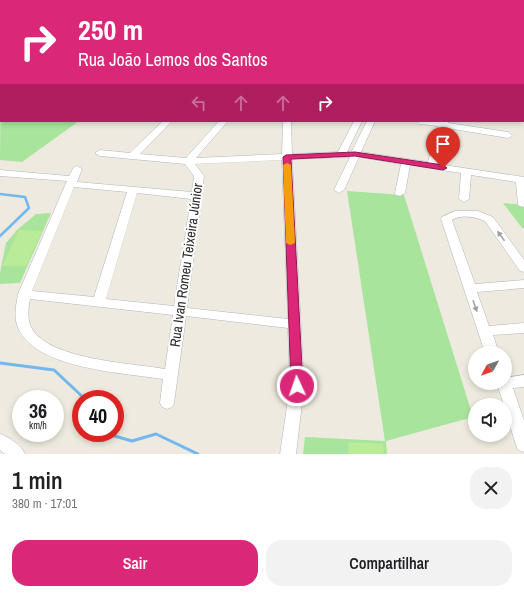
<!DOCTYPE html>
<html lang="pt">
<head>
<meta charset="utf-8">
<style>
  :root { --surface:#fff; --page:#f2f2f2; --text:#202124; --muted:#757577; --accent:#db2777 }
  body { margin:0; font-family:"Archivo Narrow",sans-serif; background:var(--page); color:var(--text); height:100vh; display:flex; flex-direction:column; font-size:15px; white-space:nowrap }
  * { box-sizing:border-box; margin:0 }
  p { font-size:13px; color:var(--muted) }
  .icon { flex:none; width:22px; height:22px; fill:none; stroke:currentColor; stroke-width:2; stroke-linecap:round; stroke-linejoin:round }
  .map { position:relative; height:454px; overflow:hidden }
  .sheet { display:flex; flex-direction:column; background:var(--surface); flex:1 }
  .sheet>* { flex:none }
  .banner { position:absolute; left:0px; top:0px; width:524px; height:122px; box-shadow:0 2px 6px #0003; background:#db2777; color:#fff; overflow:hidden }
  .needle { width:26px; rotate:230deg }
  .tools { position:absolute; left:468px; top:346px; display:grid; gap:8px }
  .tools a { display:grid; place-items:center; width:44px; height:44px; border-radius:50%; background:var(--surface); box-shadow:0 2px 6px #0003; font-size:20px }
  .speed { position:absolute; left:12px; top:390px; display:flex; gap:8px; font-size:20px; font-weight:700; text-align:center }
  .speed>* { display:grid; place-content:center; width:52px; height:52px; border-radius:50%; background:var(--surface); box-shadow:0 2px 6px #0003; line-height:1 }
  .speed small { font-size:10px; font-weight:400 }
  .speed .limit { border:6px solid #d22; background:#fff; color:#111 }
  .pin { position:absolute; display:grid; place-items:center; width:34px; height:34px; color:#fff; margin:-41px -17px; border-radius:50% 50% 50% 0; rotate:-45deg; box-shadow:0 0 4px #0007 }
  .pin .icon { rotate:45deg }
  .me { position:absolute; width:44px; margin:-22px; rotate:357deg; stroke-linejoin:round; filter:drop-shadow(0 0 3px #0008) }
  .turn { display:flex; align-items:center; gap:14px; height:84px; padding:0 12px; font-size:18px }
  .turn .icon { width:52px; height:52px; stroke-width:2.5 }
  .turn b { display:block; font-size:28px; line-height:34px }
  .lanes { display:flex; align-items:center; height:38px; padding:0 12px; background:#0003; justify-content:center; gap:20px; direction:ltr }
  .lanes .off { opacity:.35 }
  .round { display:grid; place-items:center; flex:none; width:42px; height:42px; border-radius:16px; background:var(--page) }
  .head { display:flex; align-items:center; justify-content:space-between; height:68px; padding:0 12px }
  h1 { font-size:24px; font-weight:600; line-height:30px }
  .primary-button { display:flex; gap:8px; margin-top:auto; padding:8px 12px }
  .primary-button a { flex:1; height:46px; border-radius:16px; background:var(--accent); color:#fff; font-size:16px; font-weight:600; line-height:46px; text-align:center }
  .primary-button a+a { background:var(--page); color:var(--text) }
  .map>svg:first-child { display:block }
</style>
</head>
<body>
<div class="map">
<svg width="524" height="454" viewBox="0 0 524 454">
  <rect width="100%" height="100%" fill="#eeeadf"/>
  <g fill="#a8e49c">
    <path d="M 1,61 L 1,121 L 79,121 L 22,162 L 0,160 Z"/>
    <path d="M 347,191 L 404,195 L 473,417 L 386,441 L 387,454 L 303,454 L 305,437 L 385,441 Z"/>
    <path d="M 503,203 L 524,205 L 524,228 L 522,228 Z"/>
    <path d="M 51,213 L 20,283 L 0,284 L 0,273 L 6,243 L 17,230 L 36,214 Z"/>
  </g>
  <g fill="#b9eb98">
    <path d="M 19,230 L 42,231 L 26,266 L 2,266 Z"/>
    <path d="M 348,442 L 383,444 L 384,454 L 349,454 Z"/>
  </g>
  <g fill="none" stroke-linecap="round" stroke-linejoin="round">
    <path stroke="#73b7ef" stroke-width="2.5" d="M 0,194 L 25,197 L 29,208 L 0,236"/>
    <g stroke="#73b7ef" stroke-width="3">
      <path d="M 0,363 L 54,370 L 85,399"/>
      <path d="M 104,433 L 132,441 L 156,434 L 198,454"/>
    </g>
    <defs>
      <g id="minor">
        <path d="M 121,0 L 128,0 L 129,1 L 122,1 Z"/>
        <path d="M 187,0 L 194,0 L 195,1 L 188,1 Z"/>
        <path d="M 367,0 L 378,0 L 379,1 L 368,1 Z"/>
        <rect x="0" y="26" width="1" height="4"/>
        <rect x="0" y="45" width="1" height="4"/>
        <rect x="523" y="55" width="1" height="4"/>
        <path d="M 163,121 L 172,121 L 140,154 L 186,158 L 219,121 L 228,121 L 196,158 L 282,154 L 283,121 L 291,121 L 292,154 L 338,152 L 354,121 L 362,121 L 347,152 L 352,151 L 367,121 L 375,121 L 361,152 L 428,162 L 438,126 L 420,124 L 416,121 L 448,121 L 448,123 L 508,132 L 512,135 L 511,137 L 508,138 L 447,128 L 437,164 L 524,177 L 524,207 L 519,206 L 518,204 L 516,182 L 471,175 L 469,199 L 464,202 L 459,199 L 461,173 L 410,165 L 405,193 L 400,196 L 396,195 L 395,193 L 401,164 L 359,157 L 344,190 L 339,193 L 334,190 L 350,157 L 292,159 L 304,386 L 296,454 L 280,454 L 290,386 L 288,328 L 186,316 L 174,403 L 172,407 L 167,409 L 162,407 L 160,403 L 163,379 C 124,373 38,369 19,330 C 13,318 16,306 18,294 L 67,181 L 0,176 L 0,170 L 69,176 L 74,167 L 77,166 L 82,169 L 77,182 L 192,192 L 194,176 L 185,164 L 100,156 L 95,153 L 100,150 L 130,153 ZM 282,160 L 288,319 L 187,308 L 204,176 L 195,164 ZM 74,187 L 127,192 L 94,297 L 32,291 ZM 137,193 L 191,199 L 174,306 L 106,299 ZM 30,299 L 173,315 L 165,369 C 131,363 51,360 32,329 C 27,320 28,309 30,299 Z"/>
        <path d="M 455,211 L 478,211 L 493,217 L 524,260 L 524,272 L 520,271 L 485,221 C 475,217 462,214 452,220 L 475,284 L 524,280 L 524,288 L 477,292 L 489,326 L 524,323 L 524,333 L 493,335 L 499,353 L 485,353 L 441,219 L 442,217 Z"/>
        <path d="M 524,375 L 524,387 L 513,388 L 524,421 L 524,452 L 518,450 L 516,445 L 505,410 L 505,405 L 504,405 L 497,384 L 505,383 L 505,378 Z"/>
        <path d="M 0,434 C 9,437 21,445 25,454 L 5,454 L 0,450 Z"/>
      </g>
    </defs>
    <use href="#minor" stroke="#b3b3c0" stroke-width="1"/>
    <use href="#minor" fill="#fff" fill-rule="evenodd"/>
  </g>
  <defs><path id="oneway-solid" d="M-6-.8H1V-3.2L6.5 0L1 3.2V.8H-6Z"/></defs>
  <g fill="#a0a0a0">
    <use href="#oneway-solid" transform="translate(501 236) rotate(-126)"/>
    <use href="#oneway-solid" transform="translate(475 306) rotate(71)"/>
  </g>
  <path fill="#db2777" stroke="#8e194d" d="M 355,152 L 443,165 L 447,168 L 443,170 L 355,156 L 291,159 L 303,386 L 301,389 L 297,390 L 293,389 L 291,386 L 283,157 L 286,155 Z"/>
  <path fill="#f59e0b" d="M 287,163 L 291,165 L 295,243 L 290,245 L 286,243 L 283,165 Z"/>
  <g text-anchor="middle" dominant-baseline="central" stroke-width="4" stroke-linejoin="round" paint-order="stroke">
    <g font-size="14" fill="#2d2d2d" stroke="#fff">
      <text transform="translate(186 265) rotate(-82)">Rua Ivan Romeu Teixeira Júnior</text>
    </g>
  </g>
</svg>
<div class="tools">
<a><svg class="needle" viewBox="-14 -14 28 28"><path d="M0-13l5 13h-10z" fill="#e53935"/><path d="M0 13l5-13h-10z" fill="#757577"/></svg></a>
<a><svg class="icon" aria-label="sound" viewBox="0 0 24 24"><path d="M4 9h4l5-4v14l-5-4H4zM17 9q2 3 0 6"/></svg></a>
</div>
<div class="speed"><div>36<small>km/h</small></div><div class="limit">40</div></div>
<div class="pin" style="left:443px;top:168px;background:#d93025"><svg class="icon" aria-label="arrive" viewBox="0 0 24 24"><path d="M6 21V4h12l-3 4 3 4H6"/></svg></div>
<svg class="me" style="left:297px;top:386px" viewBox="-20 -20 40 40"><circle r="17" fill="#db2777" stroke="#fff" stroke-width="3"/><path d="M0-11L8 9 0 5-8 9z" fill="#fff"/></svg>
<div class="banner">
<div class="turn"><svg class="icon" aria-label="right" viewBox="0 0 24 24"><path d="M7 20v-9h11M14 6l5 5-5 5"/></svg><div><b>250 m</b>Rua João Lemos dos Santos</div></div>
<div class="lanes"><svg class="icon off" aria-label="left" viewBox="0 0 24 24"><path d="M17 20v-9H6M10 6l-5 5 5 5"/></svg><svg class="icon off" aria-label="ahead" viewBox="0 0 24 24"><path d="M12 20V5M6 11l6-6 6 6"/></svg><svg class="icon off" aria-label="ahead" viewBox="0 0 24 24"><path d="M12 20V5M6 11l6-6 6 6"/></svg><svg class="icon" aria-label="right" viewBox="0 0 24 24"><path d="M7 20v-9h11M14 6l5 5-5 5"/></svg></div>
</div>
</div>
<section class="sheet">
<div class="head"><div><h1>1 min</h1><p>380 m · 17:01</p></div><a class="round"><svg class="icon" aria-label="close" viewBox="0 0 24 24"><path d="M6 6l12 12M18 6L6 18"/></svg></a></div>
<div class="primary-button"><a>Sair</a><a>Compartilhar</a></div>
</section>
</body>
</html>
